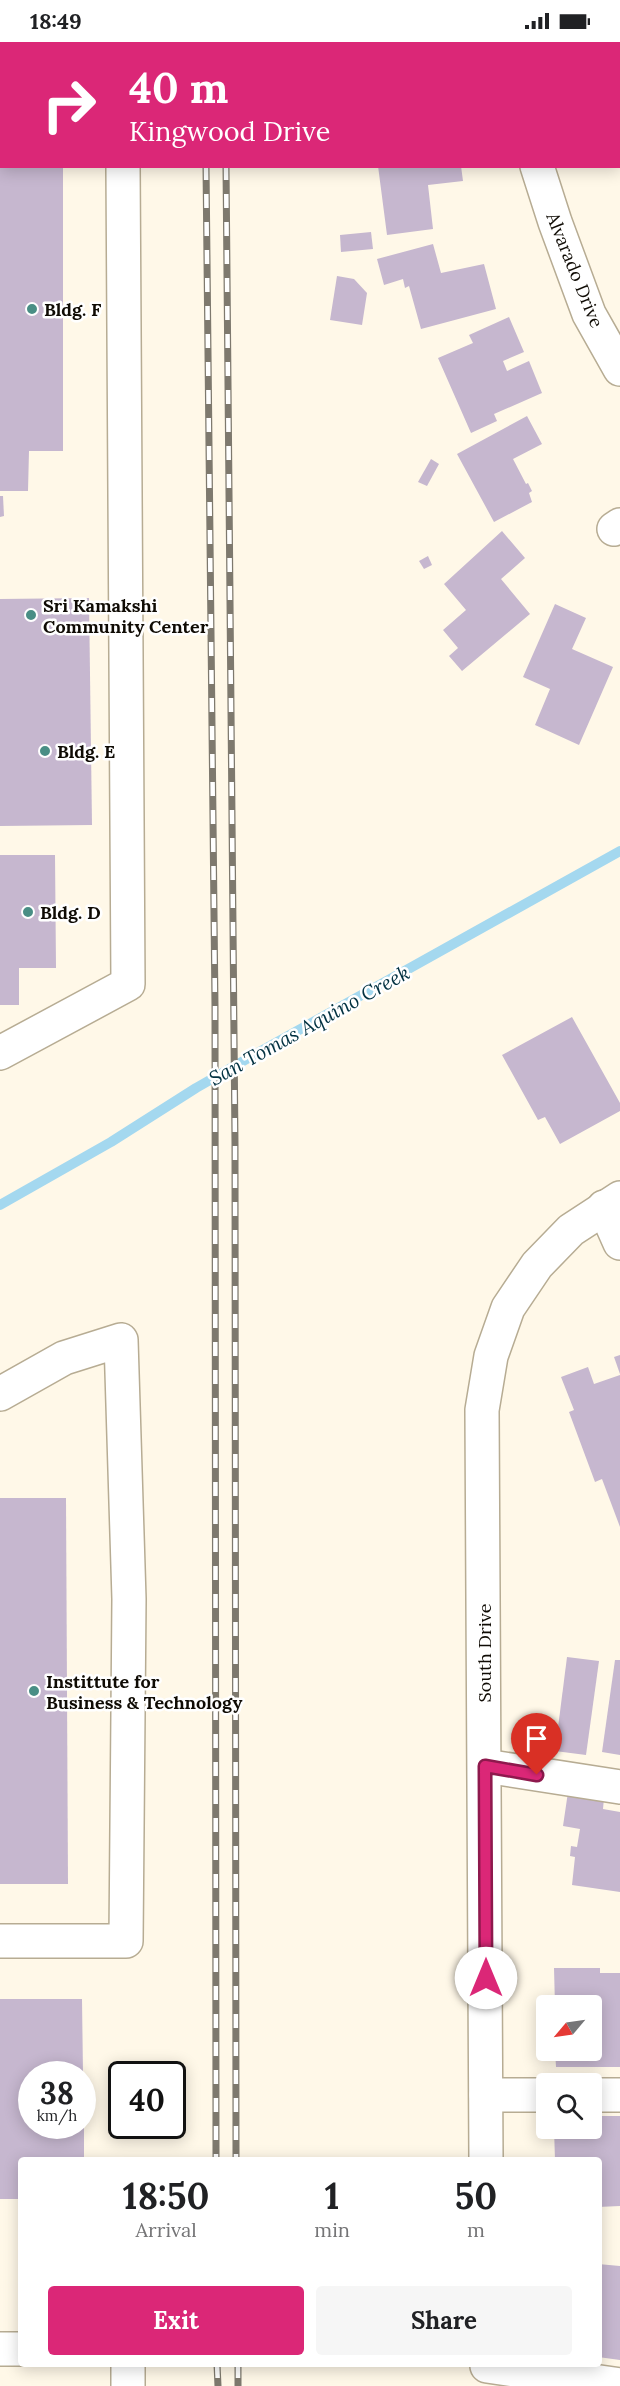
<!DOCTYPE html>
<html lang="en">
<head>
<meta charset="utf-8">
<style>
  :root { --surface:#fff; --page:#f6f6f6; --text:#202124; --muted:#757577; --accent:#db2777 }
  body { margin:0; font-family:Lora,serif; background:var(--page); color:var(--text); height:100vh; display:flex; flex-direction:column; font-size:22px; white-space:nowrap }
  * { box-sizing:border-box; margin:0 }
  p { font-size:20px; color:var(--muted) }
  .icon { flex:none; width:33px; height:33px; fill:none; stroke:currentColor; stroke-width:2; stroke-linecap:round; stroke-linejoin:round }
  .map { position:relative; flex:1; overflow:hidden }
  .details { position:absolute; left:18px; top:2115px; width:584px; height:210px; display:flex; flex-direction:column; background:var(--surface); border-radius:6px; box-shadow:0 3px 15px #0003 }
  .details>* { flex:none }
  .top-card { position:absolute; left:0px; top:0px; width:621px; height:126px; box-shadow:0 3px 15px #0003; background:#db2777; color:#fff; overflow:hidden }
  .needle { width:39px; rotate:241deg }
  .tools { position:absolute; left:536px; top:1953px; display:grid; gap:12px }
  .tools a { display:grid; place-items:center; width:66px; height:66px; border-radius:6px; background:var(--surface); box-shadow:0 3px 15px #0003; font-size:30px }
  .speed { position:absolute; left:18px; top:2019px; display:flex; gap:12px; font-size:30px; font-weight:700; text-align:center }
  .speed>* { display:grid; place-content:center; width:78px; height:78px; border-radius:50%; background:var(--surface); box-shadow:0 3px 15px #0003; line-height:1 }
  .speed small { font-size:15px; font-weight:400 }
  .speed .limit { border:3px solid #111; border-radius:9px; background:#fff; color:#111 }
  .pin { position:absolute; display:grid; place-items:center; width:51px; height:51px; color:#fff; margin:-62px -26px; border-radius:50% 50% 50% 0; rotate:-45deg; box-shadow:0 0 6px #0007 }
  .pin .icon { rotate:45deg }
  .me { position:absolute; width:66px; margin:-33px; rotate:0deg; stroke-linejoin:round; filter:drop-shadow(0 0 4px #0008) }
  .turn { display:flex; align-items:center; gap:21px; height:126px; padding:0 30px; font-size:27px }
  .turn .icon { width:78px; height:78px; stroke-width:2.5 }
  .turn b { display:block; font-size:42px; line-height:51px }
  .eta { display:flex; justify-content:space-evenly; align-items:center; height:102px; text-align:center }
  .eta b { font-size:36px; font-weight:700; line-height:42px }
  .cta { display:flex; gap:12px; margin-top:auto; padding:12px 30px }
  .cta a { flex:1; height:69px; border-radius:6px; background:var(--accent); color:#fff; font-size:24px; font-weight:700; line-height:69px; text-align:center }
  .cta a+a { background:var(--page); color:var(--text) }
  .status { display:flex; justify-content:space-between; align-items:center; height:42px; padding:0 30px; background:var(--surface); direction:ltr }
  .status svg { height:16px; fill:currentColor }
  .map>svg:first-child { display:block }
</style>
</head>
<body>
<div class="status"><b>18:49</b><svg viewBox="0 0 49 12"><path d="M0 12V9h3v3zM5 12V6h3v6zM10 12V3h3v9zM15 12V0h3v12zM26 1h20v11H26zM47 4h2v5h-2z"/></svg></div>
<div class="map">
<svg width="620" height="2344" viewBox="0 0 620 2344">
  <rect width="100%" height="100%" fill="#fff8e8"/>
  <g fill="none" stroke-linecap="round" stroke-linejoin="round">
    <path stroke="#a4d8ef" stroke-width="10" d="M 0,1163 L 111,1100 L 196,1046 L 245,1018 L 620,809"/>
  </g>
  <g fill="#c6b7cf">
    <path d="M 0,124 L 63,124 L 63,409 L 29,409 L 28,449 L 0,449 Z"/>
    <path d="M 378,124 L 461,124 L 463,139 L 428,143 L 433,187 L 387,193 Z"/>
    <path d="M 371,190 L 373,207 L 341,210 L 340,193 Z"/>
    <path d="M 433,202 L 441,231 L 484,222 L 496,267 L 421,287 L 409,244 L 405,246 L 403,237 L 384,243 L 377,217 Z"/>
    <path d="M 337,234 L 354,237 L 367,251 L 362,283 L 330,278 Z"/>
    <path d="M 509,275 L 524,310 L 503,319 L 507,329 L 529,319 L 542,351 L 494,372 L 497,379 L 471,391 L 438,316 L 473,301 L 469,293 Z"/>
    <path d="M 527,374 L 542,402 L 513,417 L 526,442 L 528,441 L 532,449 L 529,451 L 532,460 L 494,480 L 457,412 Z"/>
    <path d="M 431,417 L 439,422 L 427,444 L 418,440 Z"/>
    <path d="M 0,454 L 3,454 L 4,474 L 0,475 Z"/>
    <path d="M 502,489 L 525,516 L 501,537 L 530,572 L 462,629 L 449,614 L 458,606 L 443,588 L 466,568 L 444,542 Z"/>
    <path d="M 428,514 L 432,523 L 424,527 L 419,519 Z"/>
    <path d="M 89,556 L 92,783 L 0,784 L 0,557 Z"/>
    <path d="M 555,562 L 586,576 L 572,607 L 613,625 L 579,703 L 535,683 L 550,647 L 523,635 Z"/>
    <path d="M 0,813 L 55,813 L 56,926 L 19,926 L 19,963 L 0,963 Z"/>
    <path d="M 572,975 L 620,1061 L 620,1069 L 560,1102 L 545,1075 L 538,1078 L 502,1013 Z"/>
    <path d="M 620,1313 L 620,1332 L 614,1315 Z"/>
    <path d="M 588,1325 L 594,1342 L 620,1333 L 620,1485 L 602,1437 L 595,1440 L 569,1370 L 574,1368 L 561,1335 Z"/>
    <path d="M 0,1456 L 66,1456 L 68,1842 L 0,1842 Z"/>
    <path d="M 567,1615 L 599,1619 L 586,1713 L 555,1709 Z"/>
    <path d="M 615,1618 L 620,1618 L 620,1713 L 602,1710 Z"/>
    <path d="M 568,1750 L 604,1756 L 603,1767 L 620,1770 L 620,1850 L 572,1843 L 575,1815 L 570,1814 L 571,1804 L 577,1805 L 580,1787 L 563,1784 Z"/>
    <path d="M 554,1926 L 600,1926 L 600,1931 L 620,1931 L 620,2025 L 556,2025 L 555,2008 L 591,2008 L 591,1964 L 555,1964 Z"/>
    <path d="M 0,1957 L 82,1957 L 83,2032 L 32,2032 L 32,2084 L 84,2084 L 84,2118 L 21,2118 L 21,2157 L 0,2157 Z"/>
    <path d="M 591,2067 L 600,2067 L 600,2074 L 620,2074 L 620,2164 L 598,2165 L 598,2118 L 555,2118 L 554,2086 L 591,2086 Z"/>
    <path d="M 598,2222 L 620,2224 L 620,2318 L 598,2315 Z"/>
  </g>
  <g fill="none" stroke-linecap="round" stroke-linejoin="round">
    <defs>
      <g id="minor">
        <path d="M 123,0 L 123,2"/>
        <path d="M 532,2 L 532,0"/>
        <path d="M 537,124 L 555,180 L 589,272 L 620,327"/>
        <path d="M 614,487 L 620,483"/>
        <path d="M 0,1011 L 128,942 L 123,124"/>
        <path d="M 604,1165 L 620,1201"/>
        <path d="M 0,1352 L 64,1316 L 121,1298 L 129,1557 L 126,1899 L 0,1899"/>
        <path d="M 485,1724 L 620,1745"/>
        <path d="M 486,2053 L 546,2053"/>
        <path d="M 591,2053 L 620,2053"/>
        <path d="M 486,2118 L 482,1368 L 491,1314 L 508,1266 L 537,1223 L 571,1188 L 620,1156"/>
        <path d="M 0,2307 L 21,2307"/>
        <path d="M 487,2324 L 620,2343"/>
        <path d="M 128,2344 L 128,2322"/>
      </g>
    </defs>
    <use href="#minor" stroke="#b7ac93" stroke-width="36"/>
    <use href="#minor" stroke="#fff" stroke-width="33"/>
    <defs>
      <g id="rail">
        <path d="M 205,0 L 205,2"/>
        <path d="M 224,0 L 224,2"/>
        <path d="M 206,124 L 215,964 L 216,2118"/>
        <path d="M 226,124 L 235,1102 L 236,2118"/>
        <path d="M 217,2322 L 218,2344"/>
        <path d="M 238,2322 L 238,2344"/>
      </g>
    </defs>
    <use href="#rail" stroke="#7e796e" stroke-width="7"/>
    <use href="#rail" stroke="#fff" stroke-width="4.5" stroke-dasharray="14" stroke-linecap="butt"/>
  </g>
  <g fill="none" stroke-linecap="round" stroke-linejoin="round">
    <defs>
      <path id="route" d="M 486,1936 L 485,1724 L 537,1733"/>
    </defs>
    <use href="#route" stroke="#8e194d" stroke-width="15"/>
    <use href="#route" stroke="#db2777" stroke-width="10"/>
  </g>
  <g fill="#498e85" stroke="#fff" stroke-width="2">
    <circle cx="32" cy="267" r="6"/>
    <circle cx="31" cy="573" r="6"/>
    <circle cx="45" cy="709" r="6"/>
    <circle cx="28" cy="870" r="6"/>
    <circle cx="34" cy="1649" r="6"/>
  </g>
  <g text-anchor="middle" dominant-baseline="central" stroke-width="5" stroke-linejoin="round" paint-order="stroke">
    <g font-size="18" fill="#0f0b04" stroke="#fff">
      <text transform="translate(575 228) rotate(68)">Alvarado Drive</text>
      <text transform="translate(484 1611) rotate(-90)">South Drive</text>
    </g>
    <g font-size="18" font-weight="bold" fill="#0f0b04" stroke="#fff" text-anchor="start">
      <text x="44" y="267">Bldg. F</text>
      <text x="43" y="563">Sri Kamakshi<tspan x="43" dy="21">Community Center</tspan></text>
      <text x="57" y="709">Bldg. E</text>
      <text x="40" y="870">Bldg. D</text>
      <text x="46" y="1639">Instittute for<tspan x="46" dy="21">Business &amp; Technology</tspan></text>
    </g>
    <g font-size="20" font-style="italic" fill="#023141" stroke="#fff">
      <text transform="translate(309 983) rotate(-29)">San Tomas Aquino Creek</text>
    </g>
  </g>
</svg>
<div class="tools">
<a><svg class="needle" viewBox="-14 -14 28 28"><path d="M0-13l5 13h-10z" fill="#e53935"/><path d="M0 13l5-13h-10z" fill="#757577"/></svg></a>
<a><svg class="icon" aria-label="search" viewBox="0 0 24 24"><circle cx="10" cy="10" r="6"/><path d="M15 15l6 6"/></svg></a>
</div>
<div class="speed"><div>38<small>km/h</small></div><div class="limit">40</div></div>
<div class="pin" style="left:537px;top:1733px;background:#d93025"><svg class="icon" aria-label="arrive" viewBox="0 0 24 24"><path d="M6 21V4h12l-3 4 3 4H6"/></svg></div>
<svg class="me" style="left:486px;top:1936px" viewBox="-20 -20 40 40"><circle r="19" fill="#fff"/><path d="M0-13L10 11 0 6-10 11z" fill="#db2777"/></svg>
<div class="top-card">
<div class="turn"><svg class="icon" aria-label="right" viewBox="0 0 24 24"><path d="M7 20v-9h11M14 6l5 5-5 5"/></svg><div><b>40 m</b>Kingwood Drive</div></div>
</div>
<section class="details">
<div class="eta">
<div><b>18:50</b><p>Arrival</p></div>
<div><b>1</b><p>min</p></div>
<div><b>50</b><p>m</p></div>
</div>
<div class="cta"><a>Exit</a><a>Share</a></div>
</section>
</div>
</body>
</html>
